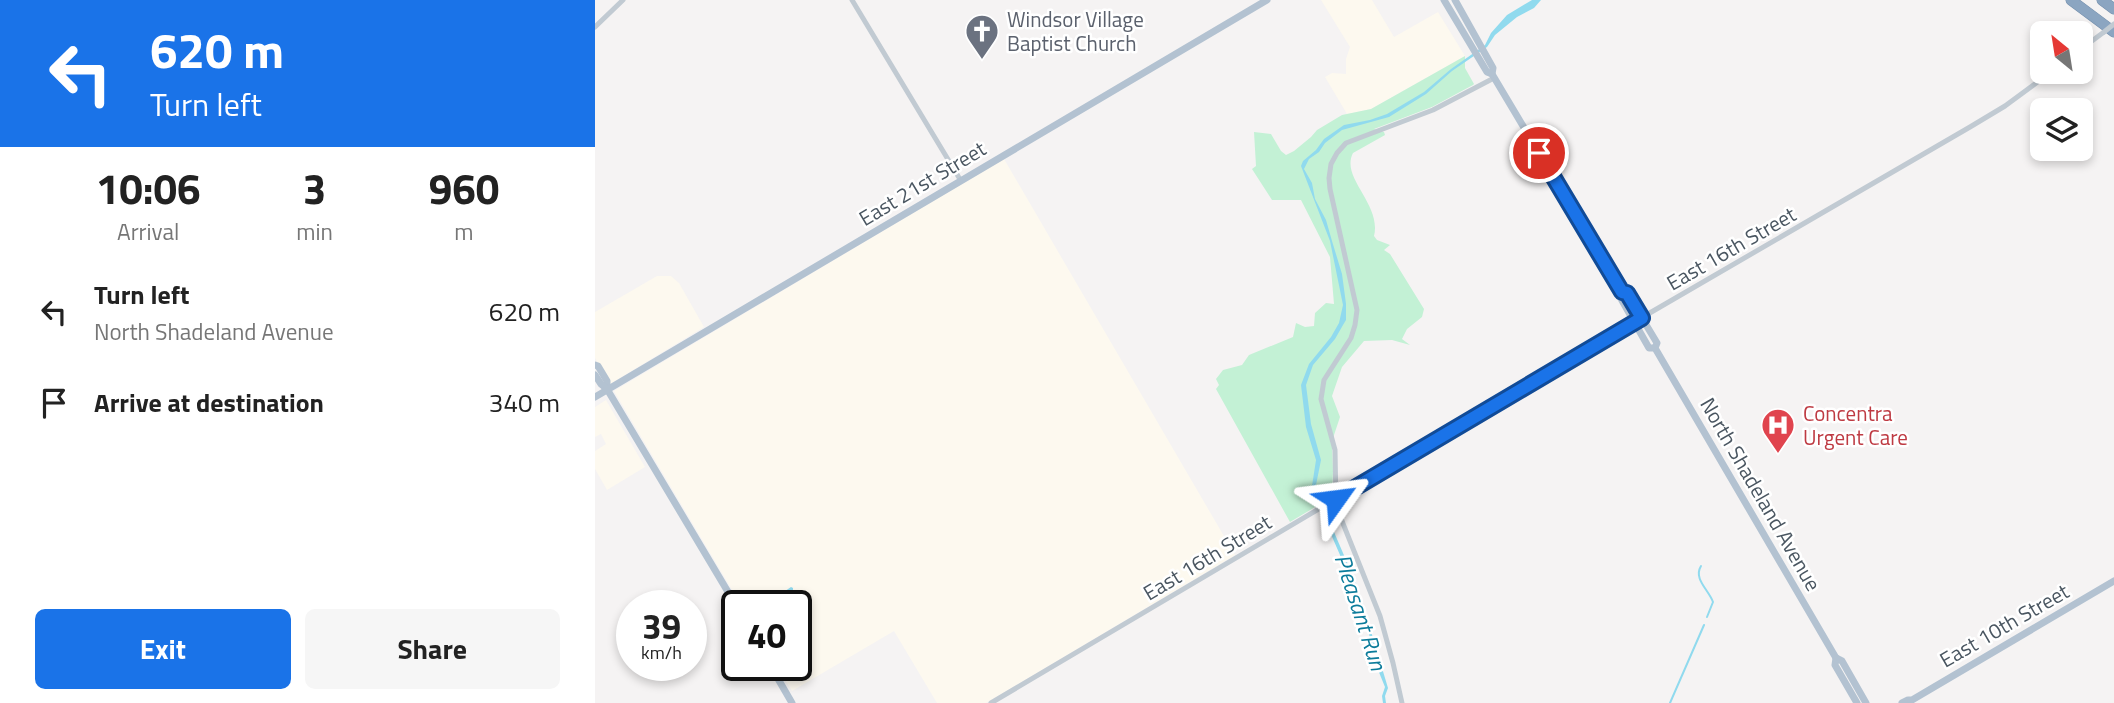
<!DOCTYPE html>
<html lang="en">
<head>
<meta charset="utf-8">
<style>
  :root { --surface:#fff; --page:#f6f6f6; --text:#222; --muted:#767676; --accent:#1a73e8 }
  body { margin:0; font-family:"Titillium Web",sans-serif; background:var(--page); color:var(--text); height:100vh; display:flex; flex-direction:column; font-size:26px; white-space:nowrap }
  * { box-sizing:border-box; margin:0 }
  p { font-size:23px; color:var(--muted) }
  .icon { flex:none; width:38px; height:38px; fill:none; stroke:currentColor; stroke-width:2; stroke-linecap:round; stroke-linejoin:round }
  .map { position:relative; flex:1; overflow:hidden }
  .sheet { display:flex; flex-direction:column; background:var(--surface); width:595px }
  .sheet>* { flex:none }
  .top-card { background:#1a73e8; color:#fff; overflow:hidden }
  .needle { width:46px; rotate:330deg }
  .fabs { position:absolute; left:1435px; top:21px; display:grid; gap:14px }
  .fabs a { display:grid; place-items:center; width:63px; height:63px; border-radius:10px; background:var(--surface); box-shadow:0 4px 10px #0003; font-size:35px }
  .speed { position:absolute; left:21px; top:590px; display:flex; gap:14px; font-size:35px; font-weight:700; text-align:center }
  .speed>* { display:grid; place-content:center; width:91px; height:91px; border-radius:50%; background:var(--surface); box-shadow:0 4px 10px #0003; line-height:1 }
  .speed small { font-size:18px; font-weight:400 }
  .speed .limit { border:4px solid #111; border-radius:10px; background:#fff; color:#111 }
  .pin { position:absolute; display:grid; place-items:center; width:60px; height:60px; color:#fff; margin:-30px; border:4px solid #fff; border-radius:50%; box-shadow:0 2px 7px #0007 }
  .me { position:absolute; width:77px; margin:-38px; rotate:59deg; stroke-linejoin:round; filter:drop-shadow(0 0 5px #0008) }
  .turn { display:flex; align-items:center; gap:24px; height:147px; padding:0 35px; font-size:32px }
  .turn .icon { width:91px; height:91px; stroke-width:2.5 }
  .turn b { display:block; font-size:49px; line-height:60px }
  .eta { display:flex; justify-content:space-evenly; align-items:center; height:119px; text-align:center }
  .eta b { font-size:42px; font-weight:700; line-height:49px }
  .action { display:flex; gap:14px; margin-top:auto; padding:14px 35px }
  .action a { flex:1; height:80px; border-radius:10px; background:var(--accent); color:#fff; font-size:28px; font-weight:700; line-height:80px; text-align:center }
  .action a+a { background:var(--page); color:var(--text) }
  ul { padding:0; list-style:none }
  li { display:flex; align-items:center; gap:21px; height:91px; padding:0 35px }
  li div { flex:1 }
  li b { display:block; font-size:26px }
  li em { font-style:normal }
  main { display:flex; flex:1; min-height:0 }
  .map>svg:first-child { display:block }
</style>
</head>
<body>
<main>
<section class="sheet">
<div class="top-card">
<div class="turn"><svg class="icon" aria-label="left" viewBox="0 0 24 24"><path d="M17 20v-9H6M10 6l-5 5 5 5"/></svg><div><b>620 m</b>Turn left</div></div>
</div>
<div class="eta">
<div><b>10:06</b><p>Arrival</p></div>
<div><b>3</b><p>min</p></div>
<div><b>960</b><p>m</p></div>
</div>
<ul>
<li><svg class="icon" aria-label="left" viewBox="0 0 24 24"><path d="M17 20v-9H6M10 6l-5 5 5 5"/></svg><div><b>Turn left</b><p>North Shadeland Avenue</p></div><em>620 m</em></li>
<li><svg class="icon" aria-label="arrive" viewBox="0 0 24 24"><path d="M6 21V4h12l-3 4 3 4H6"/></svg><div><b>Arrive at destination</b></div><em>340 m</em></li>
</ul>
<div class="action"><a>Exit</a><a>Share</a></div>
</section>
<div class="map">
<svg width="1519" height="703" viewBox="0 0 1519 703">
  <rect width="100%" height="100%" fill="#f5f3f3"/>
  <g fill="#fdf9ef">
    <path d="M 726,0 L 777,0 L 799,37 L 843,12 L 870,56 L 776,109 L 752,114 L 730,77 L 737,73 L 751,74 L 751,59 L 755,47 Z"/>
    <path d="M 409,159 L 640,555 L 391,703 L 342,703 L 299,631 L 197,691 L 181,665 L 201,665 L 201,606 L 146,605 L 19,391 Z"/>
    <path d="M 62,276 L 76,276 L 84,283 L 109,327 L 15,384 L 0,358 L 0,312 Z"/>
    <path d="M 11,400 L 50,467 L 12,490 L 0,469 L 0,451 L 11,444 L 6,434 L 0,437 L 0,407 Z"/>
  </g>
  <path fill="#c3f1d5" d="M 870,56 L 870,68 L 879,84 L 878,85 L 837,107 L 779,129 L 789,132 L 790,135 L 758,153 C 745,178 787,204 779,236 L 782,240 L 795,245 L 789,250 L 795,254 L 829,309 L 827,317 L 812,329 L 807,339 L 815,345 L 797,340 L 769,341 L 747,367 L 737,396 L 745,417 L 737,441 L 738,471 L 737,497 L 695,522 L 621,389 L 624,385 L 621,379 L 628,370 L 647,365 L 654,355 L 698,337 L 701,323 L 710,327 L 719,326 L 720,313 L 731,303 L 739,304 L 735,257 L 706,200 L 677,200 L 657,169 L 661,166 L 659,132 L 676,134 L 686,151 L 691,155 L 699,151 L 716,137 L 722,130 L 747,115 L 776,109 Z"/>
  <g fill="#90daee">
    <path d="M 937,0 L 946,0 L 939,8 L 922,17 L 900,35 L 892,47 L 857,71 L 831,94 L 794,117 L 747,130 L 730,143 L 724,152 L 714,159 L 709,169 L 717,183 L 720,199 L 731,220 L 737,241 L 747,274 L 751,304 L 751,320 L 748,325 L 740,339 L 718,365 L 711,385 L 716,424 L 726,460 L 721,485 L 730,511 L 763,588 L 793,688 L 790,696 L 791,703 L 788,703 L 787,696 L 790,687 L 781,665 L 774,634 L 758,585 L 719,495 L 717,486 L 721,460 L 711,427 L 706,385 L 714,364 L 736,337 L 744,323 L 748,305 L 735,241 L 706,166 L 708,161 L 721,150 L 729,139 L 749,125 L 775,120 L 792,114 L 829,92 L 856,69 L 890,45 L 896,33 L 912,15 Z"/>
    <path d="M 196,587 L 198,588 C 197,599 209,606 210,617 L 203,622 L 201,620 L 201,606 L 183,605 L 177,602 L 180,598 Z"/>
  </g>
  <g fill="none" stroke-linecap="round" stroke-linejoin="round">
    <g stroke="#90daee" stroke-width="2">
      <path d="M 1106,566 C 1098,579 1114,590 1118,602 L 1112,617"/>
      <path d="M 1075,703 L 1109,625"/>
    </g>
    <defs>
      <g id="highway">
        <path d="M 1476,0 L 1519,32"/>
        <path d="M 1507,0 L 1519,9"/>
      </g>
    </defs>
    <use href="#highway" stroke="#7690ad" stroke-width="11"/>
    <g stroke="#c1cad2" stroke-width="5">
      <path d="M 257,0 L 366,181"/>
      <path d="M 0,27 L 28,0"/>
      <path d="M 1486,49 L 1509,32"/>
      <path d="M 396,703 L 1053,314 L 1375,127 L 1410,106 L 1456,72"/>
      <path d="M 807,703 L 798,663 L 785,616 L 741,506 L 740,450 L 726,399 L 729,380 L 756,338 L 760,325 L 762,310 L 735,189 L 734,178 L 736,164 L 742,153 L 751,143 L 838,110 L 899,78"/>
    </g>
    <g stroke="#b3c2d1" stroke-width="7">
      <path d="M 849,0 L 892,72 L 897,74 L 1027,292 L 1032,293 L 1062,343 L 1060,348"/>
      <path d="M 860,0 L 898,68 L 897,74"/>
      <path d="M 1027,293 L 1025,297 L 1054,348 L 1060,348 L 1241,658 L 1247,661 L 1271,703"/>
      <path d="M 0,365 L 3,366 L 12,381 L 12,389"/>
      <path d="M 0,375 L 6,384 L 12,389 L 142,607"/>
      <path d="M 0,397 L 672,0"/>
      <path d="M 1241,658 L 1240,665 L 1262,703"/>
      <path d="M 175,665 L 197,703"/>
      <path d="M 1307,703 L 1313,700 L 1317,700 L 1519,581"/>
    </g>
    <use href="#highway" stroke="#8ba5c1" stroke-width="10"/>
    <path stroke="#c1cad2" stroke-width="5" d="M 1509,32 L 1519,24"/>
  </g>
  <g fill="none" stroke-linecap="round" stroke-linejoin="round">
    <defs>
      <path id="route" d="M 741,499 L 1047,318 L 1032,293 L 1027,292 L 944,153"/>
    </defs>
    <use href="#route" stroke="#114b97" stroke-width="18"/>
    <use href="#route" stroke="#1a73e8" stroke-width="12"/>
  </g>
  <defs>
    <symbol id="church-pin" viewBox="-11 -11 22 30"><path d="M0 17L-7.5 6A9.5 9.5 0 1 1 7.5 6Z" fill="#6b7280" stroke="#fff"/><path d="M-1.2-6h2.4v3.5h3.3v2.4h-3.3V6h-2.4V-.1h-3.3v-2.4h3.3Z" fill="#fff"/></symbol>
    <symbol id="hospital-pin" viewBox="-11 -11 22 30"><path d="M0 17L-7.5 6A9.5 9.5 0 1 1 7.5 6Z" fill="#e0444e" stroke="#fff"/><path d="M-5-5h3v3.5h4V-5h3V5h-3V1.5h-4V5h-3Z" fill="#fff"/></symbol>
  </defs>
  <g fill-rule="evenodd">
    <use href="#church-pin" x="368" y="12" width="38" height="52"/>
    <use href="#hospital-pin" x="1164" y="406" width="38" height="52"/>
  </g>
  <g text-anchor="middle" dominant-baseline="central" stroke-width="5" stroke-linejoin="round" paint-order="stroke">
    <g font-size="21" fill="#5b616d" stroke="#fff" text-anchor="start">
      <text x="412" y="19">Windsor Village<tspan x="412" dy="24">Baptist Church</tspan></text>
    </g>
    <g font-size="21" fill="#4a5661" stroke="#fff">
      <text transform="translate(327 183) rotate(-31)">East 21st Street</text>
      <text transform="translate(1136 248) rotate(-30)">East 16th Street</text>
      <text transform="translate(1166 494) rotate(60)">North Shadeland Avenue</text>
      <text transform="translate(612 557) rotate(-31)">East 16th Street</text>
      <text transform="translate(1409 625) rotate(-30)">East 10th Street</text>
    </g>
    <g font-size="21" fill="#be3a42" stroke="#fff" text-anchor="start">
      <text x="1208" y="413">Concentra<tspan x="1208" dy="24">Urgent Care</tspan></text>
    </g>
    <g font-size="23" font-style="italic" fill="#0c7c9b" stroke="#fff">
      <text transform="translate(766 612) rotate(72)">Pleasant Run</text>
    </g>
  </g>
</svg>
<div class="fabs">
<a><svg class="needle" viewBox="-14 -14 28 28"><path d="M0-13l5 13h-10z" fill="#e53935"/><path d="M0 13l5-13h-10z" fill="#767676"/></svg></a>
<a><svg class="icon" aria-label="layers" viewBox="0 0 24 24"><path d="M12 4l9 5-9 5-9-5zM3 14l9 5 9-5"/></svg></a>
</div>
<div class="speed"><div>39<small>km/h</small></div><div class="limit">40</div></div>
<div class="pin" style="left:944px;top:153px;background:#d93025"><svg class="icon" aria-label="arrive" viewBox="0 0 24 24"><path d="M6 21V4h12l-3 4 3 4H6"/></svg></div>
<svg class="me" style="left:741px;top:499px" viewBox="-20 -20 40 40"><path d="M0-17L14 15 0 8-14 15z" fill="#1a73e8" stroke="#fff" stroke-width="4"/></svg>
</div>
</main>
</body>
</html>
